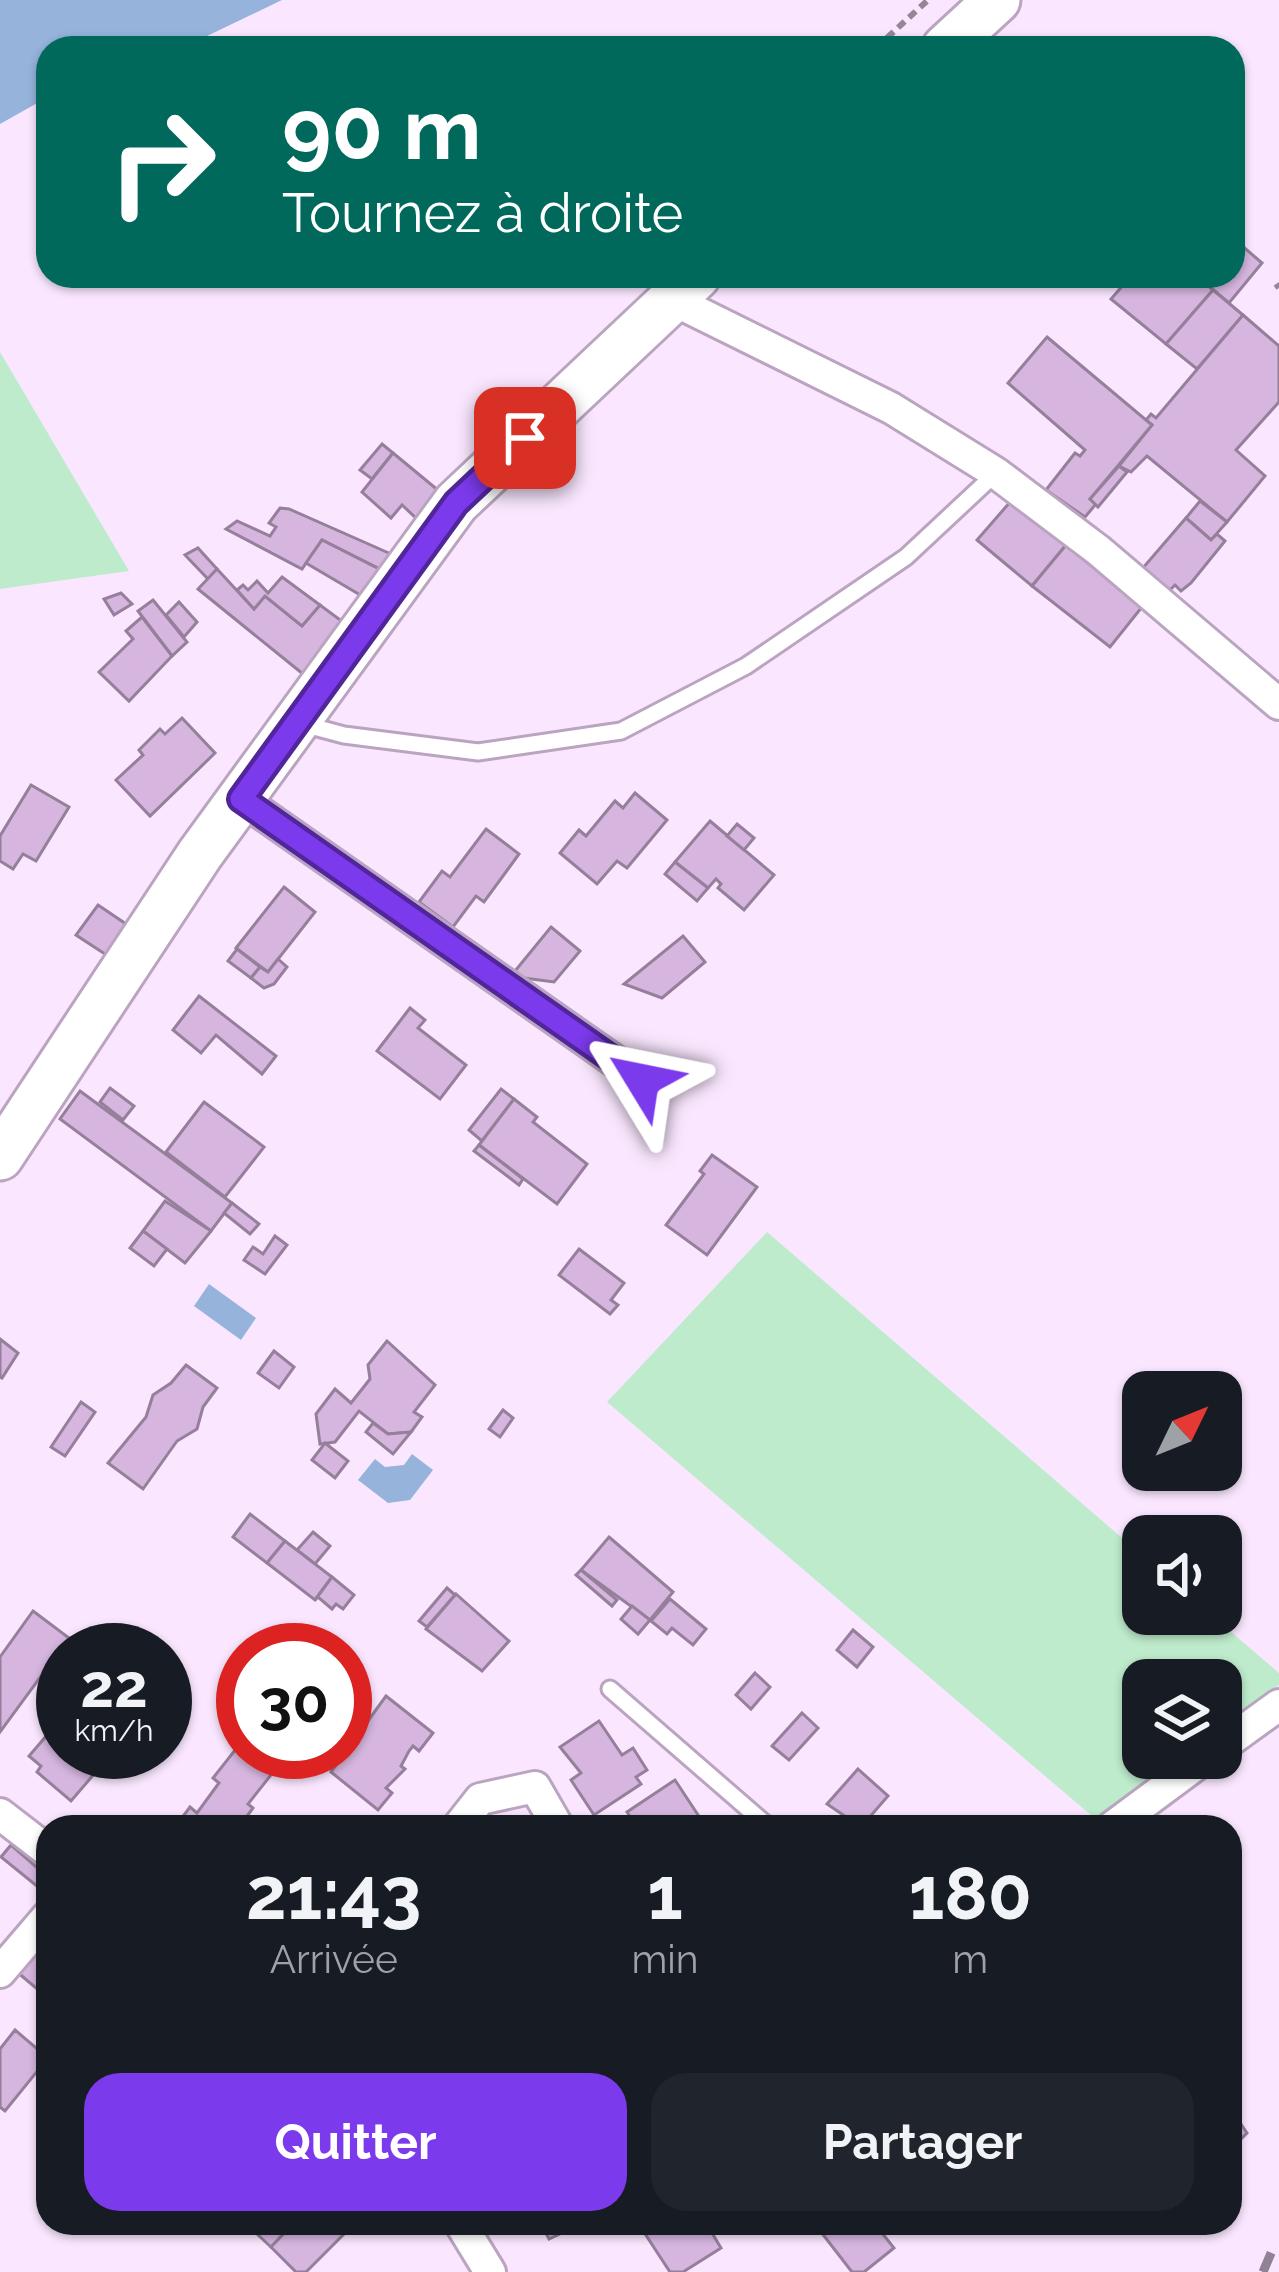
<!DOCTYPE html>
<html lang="fr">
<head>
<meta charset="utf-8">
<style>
  :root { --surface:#171b24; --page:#20242c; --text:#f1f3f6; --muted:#9ea1a6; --accent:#7c3aed }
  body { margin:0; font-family:Raleway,sans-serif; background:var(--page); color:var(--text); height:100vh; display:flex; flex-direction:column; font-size:45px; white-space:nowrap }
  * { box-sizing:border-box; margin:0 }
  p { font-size:39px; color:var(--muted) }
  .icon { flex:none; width:66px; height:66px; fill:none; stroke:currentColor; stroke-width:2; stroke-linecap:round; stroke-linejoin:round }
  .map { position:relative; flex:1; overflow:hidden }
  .panel { position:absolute; left:36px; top:1815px; width:1206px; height:420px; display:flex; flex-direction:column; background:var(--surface); border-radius:36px; box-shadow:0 3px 9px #0004 }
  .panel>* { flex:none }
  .guide { position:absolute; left:36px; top:36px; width:1209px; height:252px; border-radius:36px; box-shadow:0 3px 9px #0004; background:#00695c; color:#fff; overflow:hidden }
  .needle { width:78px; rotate:47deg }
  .buttons { position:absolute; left:1122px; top:1371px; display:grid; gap:24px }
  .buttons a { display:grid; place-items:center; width:120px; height:120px; border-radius:24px; background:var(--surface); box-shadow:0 3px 9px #0004; font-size:60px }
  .speed { position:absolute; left:36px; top:1623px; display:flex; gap:24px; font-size:60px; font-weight:700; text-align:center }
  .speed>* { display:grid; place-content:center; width:156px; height:156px; border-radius:50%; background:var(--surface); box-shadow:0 3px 9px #0004; line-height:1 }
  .speed small { font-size:30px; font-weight:400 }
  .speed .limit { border:18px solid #d22; background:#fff; color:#111 }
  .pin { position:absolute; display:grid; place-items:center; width:102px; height:102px; color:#fff; margin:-51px; border-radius:24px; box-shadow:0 6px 18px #0006 }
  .me { position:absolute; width:132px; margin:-66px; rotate:305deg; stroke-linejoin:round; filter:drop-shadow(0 0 9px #0008) }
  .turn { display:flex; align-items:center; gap:42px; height:252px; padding:0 48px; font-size:54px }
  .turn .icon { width:156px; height:156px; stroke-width:2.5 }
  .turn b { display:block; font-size:84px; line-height:102px }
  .eta { display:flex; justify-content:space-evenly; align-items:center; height:204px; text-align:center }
  .eta b { font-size:72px; font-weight:700; line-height:84px }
  .action { display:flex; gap:24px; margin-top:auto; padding:24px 48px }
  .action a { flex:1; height:138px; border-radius:36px; background:var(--accent); color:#fff; font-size:48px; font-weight:700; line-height:138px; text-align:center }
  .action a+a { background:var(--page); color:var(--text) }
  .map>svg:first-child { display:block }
</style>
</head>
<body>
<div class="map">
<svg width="1279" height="2272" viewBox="0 0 1279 2272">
  <rect width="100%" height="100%" fill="#fae7ff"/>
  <g fill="#beebcc">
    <path d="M 0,352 L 129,571 L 0,589 Z"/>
    <path d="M 767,1232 L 1143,1556 L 1143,1614 L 1210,1614 L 1279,1673 L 1279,1685 L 1221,1729 L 1221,1680 L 1143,1680 L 1143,1758 L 1183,1758 L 1099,1822 L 607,1402 Z"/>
  </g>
  <g fill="#95b3db">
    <path d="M 0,0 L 282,0 L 182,48 L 48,48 L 48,97 L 0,124 Z"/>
    <path d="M 209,1284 L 256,1318 L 241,1340 L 194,1306 Z"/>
    <path d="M 412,1454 L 433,1470 L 410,1500 L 388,1503 L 358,1480 L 375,1459 L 385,1467 L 404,1465 Z"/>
  </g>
  <g fill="#d6b6df" stroke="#957f9b" stroke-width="3">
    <path d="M 1233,238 L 1262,263 L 1229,303 L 1197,276 L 1233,276 Z"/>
    <path d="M 1131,276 L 1197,276 L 1213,290 L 1166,344 L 1111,299 Z"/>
    <path d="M 1213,290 L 1243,315 L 1197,369 L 1166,344 Z"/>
    <path d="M 1243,315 L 1279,346 L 1279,402 L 1236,450 L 1265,476 L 1227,522 L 1147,456 L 1131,472 L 1119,466 L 1152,425 L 1146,420 L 1151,414 L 1156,418 Z"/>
    <path d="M 1047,337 L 1152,425 L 1090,499 L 1096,504 L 1085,517 L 1046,490 L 1075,453 L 1080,456 L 1085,450 L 1008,383 Z"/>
    <path d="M 382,444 L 393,453 L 372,479 L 360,470 Z"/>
    <path d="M 393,453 L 439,491 L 416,518 L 402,505 L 391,518 L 362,492 Z"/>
    <path d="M 1119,466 L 1127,472 L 1098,507 L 1090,499 Z"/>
    <path d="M 1011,501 L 1066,545 L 1032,586 L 977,540 Z"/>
    <path d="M 1200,501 L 1227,522 L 1211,540 L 1186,518 Z"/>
    <path d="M 280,508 L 289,509 L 391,554 L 380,569 L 322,540 L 302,569 L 226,529 L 237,521 L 270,536 L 276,527 L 269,523 Z"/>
    <path d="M 1186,518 L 1211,540 L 1217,534 L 1225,541 L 1191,583 L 1181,591 L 1175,585 L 1168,592 L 1142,569 Z"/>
    <path d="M 322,540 L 381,570 L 362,596 L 306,563 Z"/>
    <path d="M 1066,545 L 1142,607 L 1110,647 L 1032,586 Z"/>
    <path d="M 198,548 L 217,569 L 208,579 L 185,555 Z"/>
    <path d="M 217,569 L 254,609 L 265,596 L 302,626 L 320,605 L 343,622 L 303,674 L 198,589 Z"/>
    <path d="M 282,577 L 320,605 L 302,626 L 265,596 L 254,609 L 237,590 L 243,585 L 248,590 L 257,581 L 268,593 Z"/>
    <path d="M 121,593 L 132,604 L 114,615 L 104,599 Z"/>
    <path d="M 153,600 L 187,642 L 172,656 L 138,611 Z"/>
    <path d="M 179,602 L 197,622 L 184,637 L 166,615 Z"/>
    <path d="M 142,617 L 172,656 L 129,701 L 99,672 L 133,639 L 126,631 Z"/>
    <path d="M 182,718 L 215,753 L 150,816 L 116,780 L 143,755 L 139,750 L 160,729 L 165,734 Z"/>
    <path d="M 31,785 L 69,807 L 36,861 L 23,854 L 13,869 L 0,861 L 0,836 Z"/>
    <path d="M 635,793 L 667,820 L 627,868 L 617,861 L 597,884 L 560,853 L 579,830 L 586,836 L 615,801 L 623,808 Z"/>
    <path d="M 710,821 L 774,875 L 744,910 L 718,888 L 721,884 L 716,879 L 708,888 L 675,862 Z"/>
    <path d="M 737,824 L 754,838 L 744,850 L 727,836 Z"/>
    <path d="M 486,829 L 519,854 L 484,902 L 476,896 L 453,927 L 419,902 L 442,871 L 450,877 Z"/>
    <path d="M 675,862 L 708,888 L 697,901 L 665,874 Z"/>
    <path d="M 284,887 L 315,912 L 268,972 L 236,948 Z"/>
    <path d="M 98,905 L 129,926 L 108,956 L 76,935 Z"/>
    <path d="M 551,927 L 580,951 L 554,982 L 524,978 L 515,971 Z"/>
    <path d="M 683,936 L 705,962 L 662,998 L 624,984 Z"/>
    <path d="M 237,949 L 260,967 L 251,978 L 228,961 Z"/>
    <path d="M 278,959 L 287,967 L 274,984 L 264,988 L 251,978 L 260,967 L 268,972 Z"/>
    <path d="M 199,996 L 276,1056 L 262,1074 L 216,1035 L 201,1053 L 173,1030 Z"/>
    <path d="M 410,1008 L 425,1020 L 418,1028 L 466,1065 L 440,1099 L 377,1051 Z"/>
    <path d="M 110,1088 L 134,1106 L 123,1120 L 100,1102 Z"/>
    <path d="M 501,1089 L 514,1099 L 482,1141 L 469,1130 Z"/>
    <path d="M 80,1091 L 232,1203 L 211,1231 L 60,1119 Z"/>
    <path d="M 514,1099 L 537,1117 L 533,1122 L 587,1164 L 557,1204 L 479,1145 Z"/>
    <path d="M 204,1102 L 264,1147 L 225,1197 L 166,1152 Z"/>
    <path d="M 479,1145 L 523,1179 L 519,1185 L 474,1151 Z"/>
    <path d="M 712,1155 L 757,1187 L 707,1255 L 666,1225 L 704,1174 L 700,1171 Z"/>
    <path d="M 165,1201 L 211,1231 L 185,1263 L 143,1231 Z"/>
    <path d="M 232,1203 L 259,1224 L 250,1234 L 224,1213 Z"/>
    <path d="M 143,1231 L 167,1249 L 154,1266 L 130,1248 Z"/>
    <path d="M 275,1236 L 287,1245 L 265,1274 L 244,1260 L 253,1247 L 263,1254 Z"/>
    <path d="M 579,1249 L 624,1283 L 611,1300 L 618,1305 L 610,1314 L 559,1275 Z"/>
    <path d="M 0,1339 L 18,1353 L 2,1378 L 0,1377 Z"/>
    <path d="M 387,1341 L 435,1385 L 414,1412 L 422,1417 L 411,1432 L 388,1434 L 359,1411 L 335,1442 L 320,1444 L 316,1414 L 335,1389 L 351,1403 L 370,1379 L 368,1365 Z"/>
    <path d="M 274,1351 L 294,1367 L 279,1388 L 258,1373 Z"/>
    <path d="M 186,1365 L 217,1388 L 203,1407 L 197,1429 L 177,1441 L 143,1489 L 108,1463 L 146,1417 L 153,1395 L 171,1383 Z"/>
    <path d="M 81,1402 L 95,1412 L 65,1456 L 51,1447 Z"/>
    <path d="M 503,1410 L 513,1418 L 500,1437 L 489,1429 Z"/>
    <path d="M 373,1423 L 388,1434 L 411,1432 L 393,1454 L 366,1432 Z"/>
    <path d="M 325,1443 L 348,1461 L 335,1478 L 312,1460 Z"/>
    <path d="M 250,1514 L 285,1541 L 267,1563 L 233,1537 Z"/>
    <path d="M 313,1532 L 330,1546 L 315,1564 L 297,1550 Z"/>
    <path d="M 609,1537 L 673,1592 L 650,1620 L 581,1570 Z"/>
    <path d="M 285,1541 L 332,1577 L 315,1600 L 267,1563 Z"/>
    <path d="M 581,1570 L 617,1600 L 612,1606 L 576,1575 Z"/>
    <path d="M 332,1577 L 354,1595 L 343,1609 L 336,1604 L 332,1609 L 318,1597 L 315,1600 Z"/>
    <path d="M 447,1588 L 455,1595 L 427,1627 L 419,1621 Z"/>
    <path d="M 456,1594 L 509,1641 L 482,1671 L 426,1629 Z"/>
    <path d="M 670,1599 L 706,1629 L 693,1645 L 672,1628 L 667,1634 L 651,1621 Z"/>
    <path d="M 632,1606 L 650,1620 L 638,1634 L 621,1619 Z"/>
    <path d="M 33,1611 L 69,1638 L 0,1732 L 0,1657 Z"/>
    <path d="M 853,1630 L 873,1647 L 857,1667 L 837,1650 Z"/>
    <path d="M 755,1673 L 770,1687 L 751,1709 L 736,1695 Z"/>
    <path d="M 386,1696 L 433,1733 L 419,1751 L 413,1746 L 409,1751 L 401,1766 L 405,1769 L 386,1788 L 392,1793 L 378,1810 L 331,1772 Z"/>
    <path d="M 802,1713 L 818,1728 L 789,1760 L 772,1746 Z"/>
    <path d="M 599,1721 L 622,1755 L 633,1748 L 647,1770 L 636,1777 L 641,1784 L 594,1815 L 571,1780 L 581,1773 L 560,1747 Z"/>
    <path d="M 54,1727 L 63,1735 L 63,1752 L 84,1752 L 101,1766 L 71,1801 L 37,1772 L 41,1766 L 29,1756 Z"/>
    <path d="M 243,1740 L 243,1752 L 261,1752 L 278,1766 L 248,1804 L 253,1808 L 239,1827 L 175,1827 L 190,1807 L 197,1813 L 219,1783 L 213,1778 Z"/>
    <path d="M 858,1769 L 888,1796 L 861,1827 L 827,1804 Z"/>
    <path d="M 675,1780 L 706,1827 L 650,1827 L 647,1823 L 637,1827 L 627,1812 Z"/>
    <path d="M 11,1845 L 48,1877 L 48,1895 L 1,1857 Z"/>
    <path d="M 45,1939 L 48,1941 L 48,1998 L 17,1972 Z"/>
    <path d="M 15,2030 L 48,2058 L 5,2111 L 0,2107 L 0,2049 Z"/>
    <path d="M 1230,2108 L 1247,2133 L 1236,2144 L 1230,2138 Z"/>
    <path d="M 268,2223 L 294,2223 L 271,2247 L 257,2234 Z"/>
    <path d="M 294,2223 L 355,2223 L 306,2272 L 296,2272 L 271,2247 Z"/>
    <path d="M 541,2223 L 583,2223 L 549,2239 Z"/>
    <path d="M 638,2223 L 706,2223 L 721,2248 L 683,2272 L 670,2272 Z"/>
    <path d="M 814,2223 L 874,2223 L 894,2248 L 864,2272 L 852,2272 Z"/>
  </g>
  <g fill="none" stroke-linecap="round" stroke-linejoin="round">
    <defs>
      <g id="service">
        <path d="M 299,723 L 344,735 L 478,752 L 621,731 L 746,666 L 906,557 L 996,473"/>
        <path d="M 610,1689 L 769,1827"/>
      </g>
      <g id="minor">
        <path d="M 673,300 L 891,408 L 996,473 L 1098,550 L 1279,704"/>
        <path d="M 241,799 L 642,1080"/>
        <path d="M 1221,1747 L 1279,1705"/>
        <path d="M 0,1814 L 48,1851"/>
        <path d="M 458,1827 L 480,1799 L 535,1787 L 558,1827"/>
        <path d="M 1112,1827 L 1205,1758"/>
        <path d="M 0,1972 L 48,1916"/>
        <path d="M 460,2223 L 490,2272"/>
      </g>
      <g id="secondary">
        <path d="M 945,48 L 997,0"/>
        <path d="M 0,1157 L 200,854 L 456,503 L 697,276"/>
      </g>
    </defs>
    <use href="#service" stroke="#baa4c0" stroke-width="21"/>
    <use href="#minor" stroke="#baa4c0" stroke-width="36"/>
    <use href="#secondary" stroke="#baa4c0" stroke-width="51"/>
    <g stroke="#948697" stroke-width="6" stroke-dasharray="9 6" stroke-linecap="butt">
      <path d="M 876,48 L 928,0"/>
      <path d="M 1276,284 L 1279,288"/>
    </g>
    <use href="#service" stroke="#fff" stroke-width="15"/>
    <use href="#minor" stroke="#fff" stroke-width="30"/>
    <use href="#secondary" stroke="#fff" stroke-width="45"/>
    <path stroke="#918395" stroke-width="9" stroke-dasharray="21 21" stroke-linecap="butt" d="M 1263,2272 L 1279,2234"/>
  </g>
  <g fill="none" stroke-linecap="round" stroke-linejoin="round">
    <defs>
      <path id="route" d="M 525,438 L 456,503 L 241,799 L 642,1080"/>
    </defs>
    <use href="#route" stroke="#51269a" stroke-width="30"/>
    <use href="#route" stroke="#7c3aed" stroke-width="21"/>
  </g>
</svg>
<div class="buttons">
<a><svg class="needle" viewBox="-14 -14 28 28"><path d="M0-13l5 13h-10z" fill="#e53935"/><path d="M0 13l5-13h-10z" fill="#9ea1a6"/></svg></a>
<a><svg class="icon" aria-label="sound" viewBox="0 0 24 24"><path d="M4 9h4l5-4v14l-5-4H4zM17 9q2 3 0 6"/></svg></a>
<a><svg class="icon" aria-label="layers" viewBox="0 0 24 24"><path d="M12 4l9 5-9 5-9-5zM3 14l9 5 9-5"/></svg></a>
</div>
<div class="speed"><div>22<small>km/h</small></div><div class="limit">30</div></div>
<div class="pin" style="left:525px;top:438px;background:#d93025"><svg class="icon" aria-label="arrive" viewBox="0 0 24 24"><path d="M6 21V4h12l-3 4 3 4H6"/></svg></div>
<svg class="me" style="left:642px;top:1080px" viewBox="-20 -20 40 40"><path d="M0-17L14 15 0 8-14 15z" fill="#7c3aed" stroke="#fff" stroke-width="4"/></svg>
<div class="guide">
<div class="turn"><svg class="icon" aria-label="right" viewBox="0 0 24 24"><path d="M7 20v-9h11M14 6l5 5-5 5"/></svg><div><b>90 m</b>Tournez à droite</div></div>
</div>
<section class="panel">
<div class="eta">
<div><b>21:43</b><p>Arrivée</p></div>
<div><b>1</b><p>min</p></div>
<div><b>180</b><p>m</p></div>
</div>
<div class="action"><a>Quitter</a><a>Partager</a></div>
</section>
</div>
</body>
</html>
